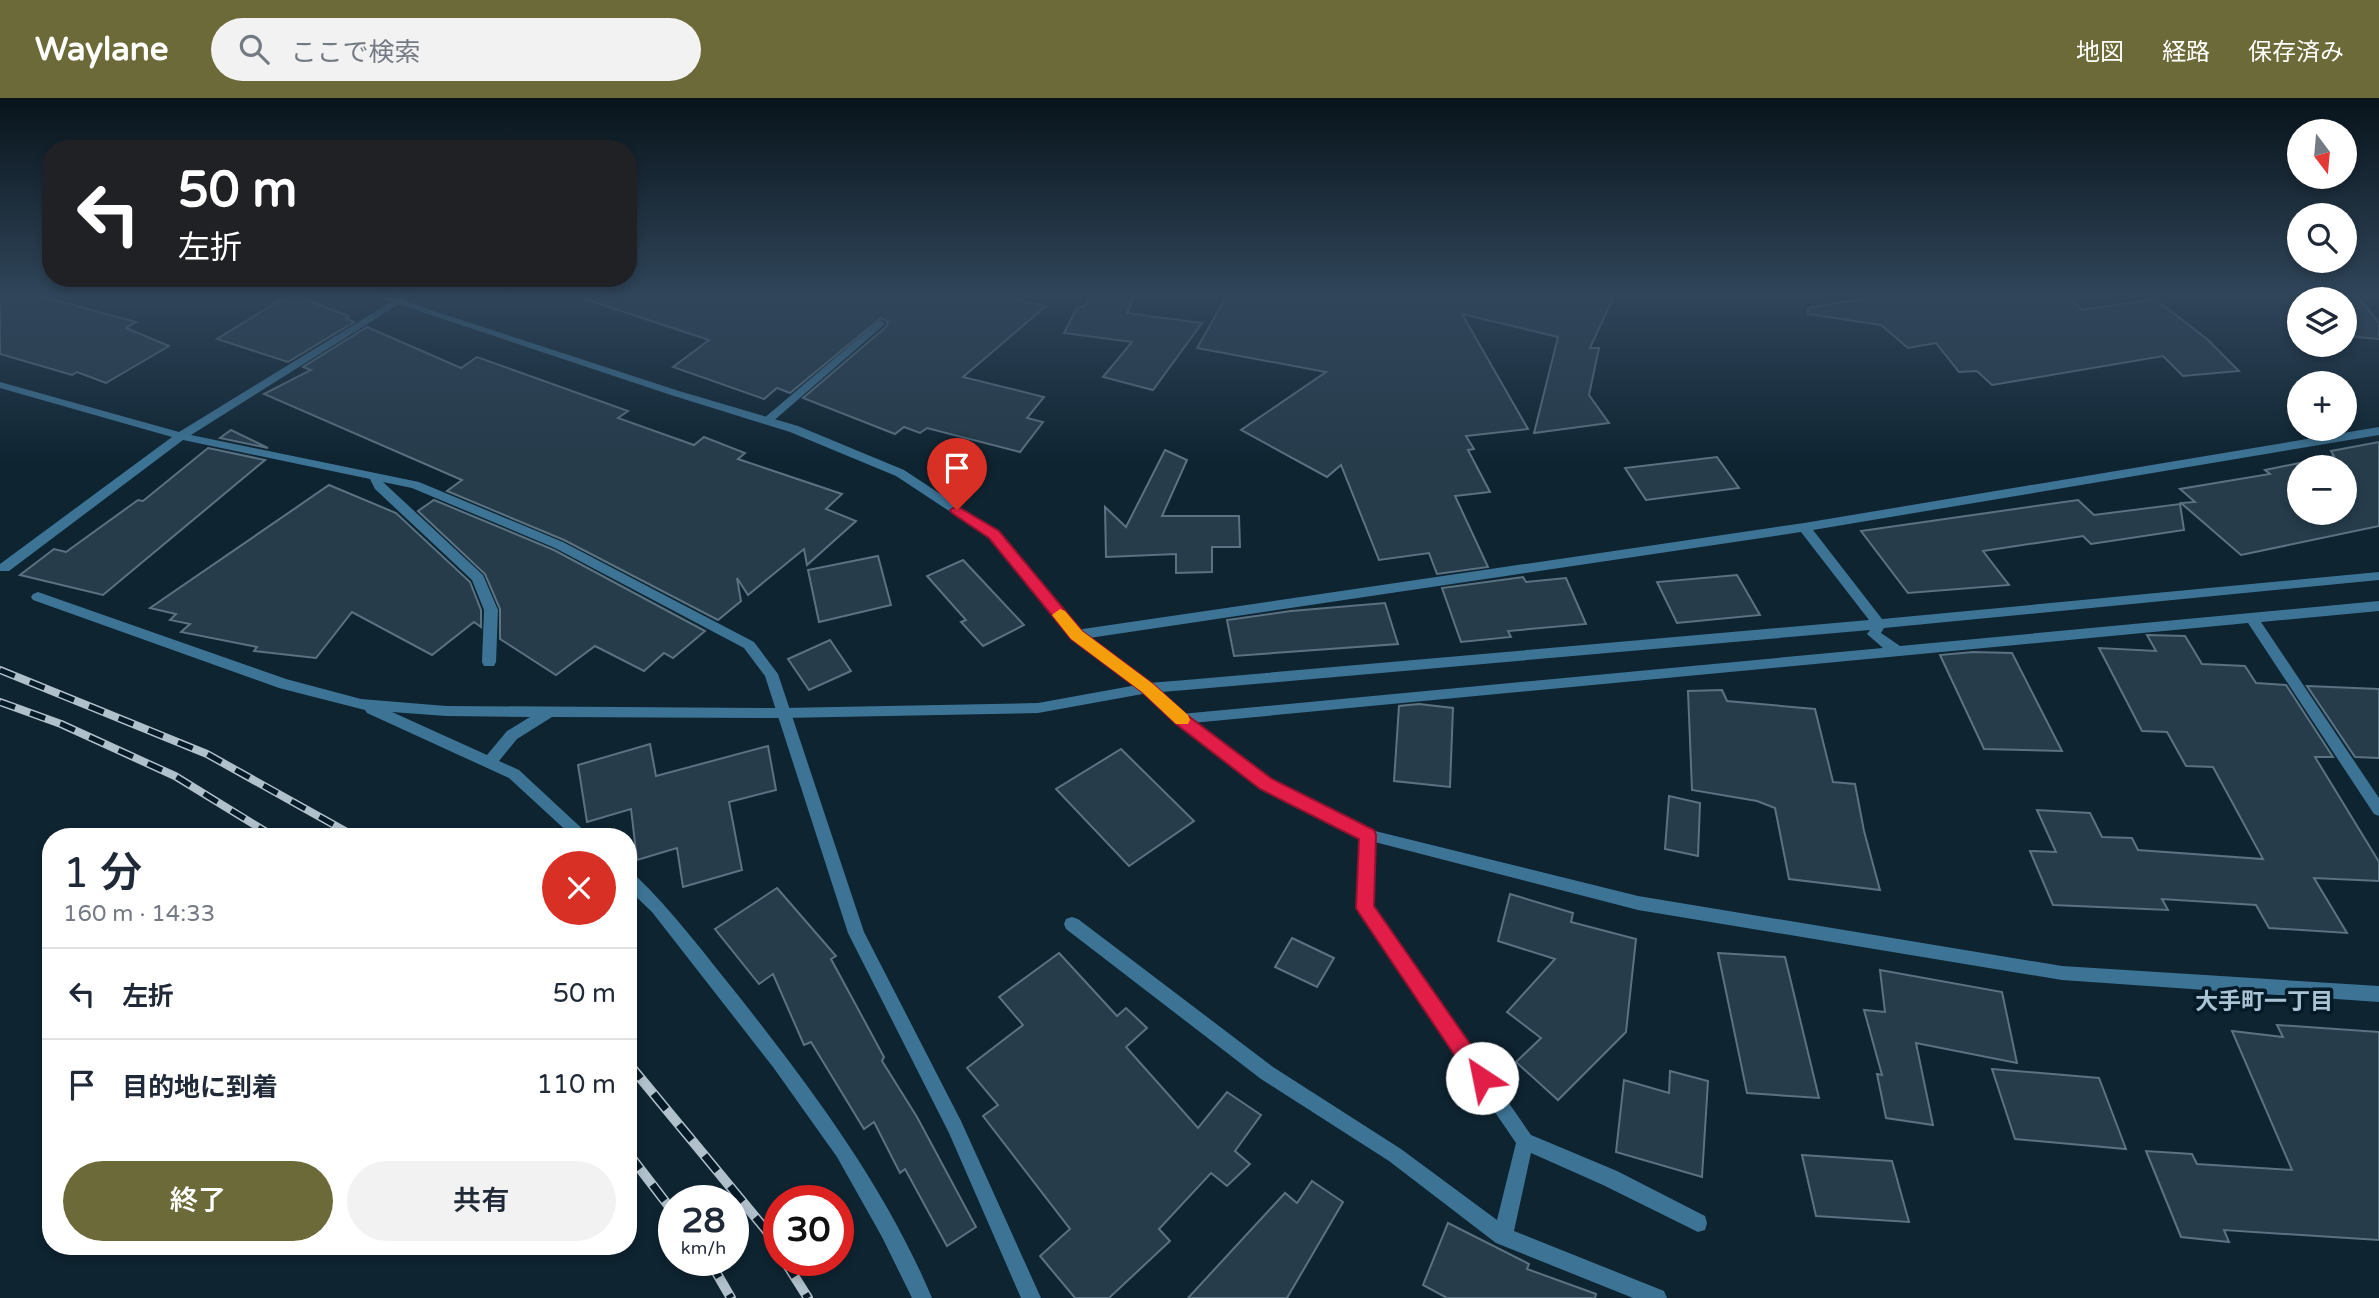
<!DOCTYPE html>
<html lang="ja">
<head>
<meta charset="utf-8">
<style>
  :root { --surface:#fff; --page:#f2f2f3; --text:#1f2937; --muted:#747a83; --line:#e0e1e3; --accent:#6c6a38 }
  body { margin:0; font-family:"Varela Round","Noto Sans JP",sans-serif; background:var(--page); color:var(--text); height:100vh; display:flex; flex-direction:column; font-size:26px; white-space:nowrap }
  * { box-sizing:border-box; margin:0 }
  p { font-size:23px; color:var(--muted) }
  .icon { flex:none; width:38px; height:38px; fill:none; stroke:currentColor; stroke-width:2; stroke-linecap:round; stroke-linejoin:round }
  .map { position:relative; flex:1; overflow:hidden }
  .drawer { position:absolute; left:42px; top:730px; width:595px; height:427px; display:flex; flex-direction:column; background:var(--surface); border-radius:28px; box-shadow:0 4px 10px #0003 }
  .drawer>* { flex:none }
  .hud { position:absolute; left:42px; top:42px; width:595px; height:147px; border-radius:28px; box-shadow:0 4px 10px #0003; background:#202124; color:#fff; overflow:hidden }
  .needle { width:46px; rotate:164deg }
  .buttons { position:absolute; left:2287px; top:21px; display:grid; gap:14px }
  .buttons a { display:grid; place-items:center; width:70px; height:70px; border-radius:50%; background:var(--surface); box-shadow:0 4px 10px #0003; font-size:35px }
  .speed { position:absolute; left:658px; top:1087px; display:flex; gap:14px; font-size:35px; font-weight:700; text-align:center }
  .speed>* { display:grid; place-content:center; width:91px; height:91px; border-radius:50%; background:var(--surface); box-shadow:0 4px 10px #0003; line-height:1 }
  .speed small { font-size:18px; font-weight:400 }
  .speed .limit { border:10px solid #d22; background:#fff; color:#111 }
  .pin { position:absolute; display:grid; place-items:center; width:60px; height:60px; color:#fff; margin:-72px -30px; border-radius:50% 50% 50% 0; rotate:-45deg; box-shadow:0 0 7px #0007 }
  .pin .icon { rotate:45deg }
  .me { position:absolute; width:77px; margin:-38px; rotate:326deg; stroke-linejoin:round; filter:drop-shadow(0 0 5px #0008) }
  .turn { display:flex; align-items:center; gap:24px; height:147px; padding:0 21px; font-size:32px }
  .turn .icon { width:91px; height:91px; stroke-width:2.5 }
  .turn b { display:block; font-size:49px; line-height:60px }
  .round { display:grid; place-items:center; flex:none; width:74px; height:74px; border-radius:37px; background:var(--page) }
  .overview { display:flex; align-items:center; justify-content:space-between; height:119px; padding:0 21px }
  h1 { font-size:42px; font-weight:600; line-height:52px }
  .action { display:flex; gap:14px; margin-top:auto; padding:14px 21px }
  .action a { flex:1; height:80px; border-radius:42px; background:var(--accent); color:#fff; font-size:28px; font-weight:600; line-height:80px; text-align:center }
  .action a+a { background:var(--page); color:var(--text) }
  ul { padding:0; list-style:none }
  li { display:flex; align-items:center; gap:21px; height:91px; padding:0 21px; border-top:2px solid var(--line) }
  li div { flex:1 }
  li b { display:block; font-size:26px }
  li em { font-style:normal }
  header { display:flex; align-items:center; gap:42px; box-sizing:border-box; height:98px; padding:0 35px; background:var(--accent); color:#fff }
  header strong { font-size:33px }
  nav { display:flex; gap:38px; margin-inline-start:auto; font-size:24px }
  .search { width:490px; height:63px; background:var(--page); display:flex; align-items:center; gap:18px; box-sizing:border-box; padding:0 24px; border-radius:38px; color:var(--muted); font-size:26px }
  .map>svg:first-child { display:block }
</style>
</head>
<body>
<header>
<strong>Waylane</strong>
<div class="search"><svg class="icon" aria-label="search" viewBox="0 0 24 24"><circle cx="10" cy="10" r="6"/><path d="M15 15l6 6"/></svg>ここで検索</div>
<nav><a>地図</a><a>経路</a><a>保存済み</a></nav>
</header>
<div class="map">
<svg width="2379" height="1200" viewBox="0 0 2379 1200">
  <rect width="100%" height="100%" fill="#0e2431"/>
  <g fill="#263c4b" stroke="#5a7282" stroke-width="2" fill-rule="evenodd">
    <path d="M 12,196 L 33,196 L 136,224 L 126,230 L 169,248 L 106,285 L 77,274 L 72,277 L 0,256 L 0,202 Z"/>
    <path d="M 290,196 L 349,218 L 346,220 L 354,224 L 288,264 L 217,241 Z"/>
    <path d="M 586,196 L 990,196 L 1046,208 L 963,279 L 1044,299 L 1027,320 L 1043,324 L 1020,354 L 927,330 L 920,335 L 904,329 L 895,336 L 803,300 L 886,229 L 888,224 L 881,220 L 790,295 L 777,290 L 764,301 L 673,269 L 709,242 L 585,201 Z"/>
    <path d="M 1090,196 L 1135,196 L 1127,215 L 1202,225 L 1153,292 L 1103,279 L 1132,244 L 1064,235 L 1078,208 L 1084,209 Z"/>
    <path d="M 1228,196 L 1585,196 L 1613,200 L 1590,250 L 1599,250 L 1589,297 L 1609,325 L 1534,335 L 1558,239 L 1462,216 L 1528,331 L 1466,338 L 1474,351 L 1468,352 L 1490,394 L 1455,398 L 1488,469 L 1437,476 L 1429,455 L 1379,462 L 1341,367 L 1327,379 L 1241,332 L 1326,274 L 1197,250 Z"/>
    <path d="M 1891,196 L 2067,196 L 2082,212 L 2155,201 L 2207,241 L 2239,273 L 2183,278 L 2163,258 L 1992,287 L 1977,273 L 1959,274 L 1936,245 L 1908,250 L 1881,227 L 1808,216 L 1808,210 Z"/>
    <path d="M 2345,196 L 2356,196 L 2379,225 L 2379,241 L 2345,238 Z"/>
    <path d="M 367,229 L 461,270 L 477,259 L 628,313 L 618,320 L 694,347 L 704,339 L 745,355 L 738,361 L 842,396 L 826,411 L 856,423 L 807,467 L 804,451 L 748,497 L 737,480 L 741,503 L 718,522 L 564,442 L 447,393 L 462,382 L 264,296 L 311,272 L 303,269 Z"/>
    <path d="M 231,332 L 268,350 L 220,340 Z"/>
    <path d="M 2379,344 L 2379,428 L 2241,457 L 2181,405 L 2195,404 L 2180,391 L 2270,376 L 2265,372 L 2334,358 L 2331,353 ZM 2300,369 L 2345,369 L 2345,415 L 2300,415 Z"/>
    <path d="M 208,350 L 265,362 L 103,497 L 20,477 L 54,451 L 66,454 L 138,402 L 143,403 Z"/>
    <path d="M 1165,352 L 1187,362 L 1162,418 L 1239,418 L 1240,449 L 1212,449 L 1212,474 L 1176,475 L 1176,456 L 1106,459 L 1105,409 L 1126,429 Z"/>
    <path d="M 1717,359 L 1739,390 L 1646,402 L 1625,370 Z"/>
    <path d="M 329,387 L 396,415 L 470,484 L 481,512 L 481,529 L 474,524 L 432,557 L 352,514 L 316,560 L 254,553 L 257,549 L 181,534 L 190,526 L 170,522 L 176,516 L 150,510 Z"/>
    <path d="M 434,402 L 554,452 L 705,533 L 673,560 L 664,555 L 644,573 L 595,548 L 556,577 L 500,541 L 500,511 L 485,476 L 418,413 Z"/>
    <path d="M 2078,402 L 2094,417 L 2180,406 L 2184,432 L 2091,446 L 2083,438 L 1983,453 L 2009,487 L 1908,495 L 1861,433 Z"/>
    <path d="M 878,458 L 891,507 L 819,524 L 808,472 Z"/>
    <path d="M 963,462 L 979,479 L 1024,527 L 983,548 L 961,524 L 966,522 L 927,478 Z"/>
    <path d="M 1737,477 L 1760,517 L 1677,525 L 1657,484 Z"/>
    <path d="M 1523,479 L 1526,484 L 1566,480 L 1586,526 L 1508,533 L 1511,539 L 1461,544 L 1442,490 Z"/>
    <path d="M 1385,505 L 1398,546 L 1234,558 L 1227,522 L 1291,513 Z"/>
    <path d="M 2147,537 L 2185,538 L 2202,566 L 2245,568 L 2256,585 L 2286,587 L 2333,659 L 2315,659 L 2379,764 L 2379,783 L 2314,780 L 2347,835 L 2269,830 L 2256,807 L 2162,801 L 2168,812 L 2053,807 L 2030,753 L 2056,754 L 2037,712 L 2090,715 L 2102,739 L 2132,740 L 2138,752 L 2263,761 L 2213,669 L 2186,668 L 2167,634 L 2142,633 L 2099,550 L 2156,553 Z"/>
    <path d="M 830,542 L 851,573 L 809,592 L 788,561 Z"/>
    <path d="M 1973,554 L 2012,555 L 2062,653 L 1984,651 L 1940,557 Z"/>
    <path d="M 2307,588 L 2379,591 L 2379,660 L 2355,659 Z"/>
    <path d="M 1722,592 L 1727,603 L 1815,611 L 1833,684 L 1855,686 L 1864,733 L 1880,792 L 1789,781 L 1775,710 L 1757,703 L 1692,692 L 1688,593 Z"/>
    <path d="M 1419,606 L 1453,610 L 1450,689 L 1394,683 L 1399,608 Z"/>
    <path d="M 650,646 L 656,678 L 768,648 L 776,692 L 729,704 L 742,772 L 683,789 L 677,750 L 637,762 L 631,711 L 587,724 L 578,667 Z"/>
    <path d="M 1121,651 L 1194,723 L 1129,768 L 1056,691 Z"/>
    <path d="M 1669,698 L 1700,705 L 1698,758 L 1665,751 Z"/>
    <path d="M 777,790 L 836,858 L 831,861 L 884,959 L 882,963 L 917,1019 L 976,1129 L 947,1148 L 905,1071 L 900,1075 L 874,1024 L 864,1031 L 811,944 L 804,947 L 773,876 L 759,886 L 715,831 Z"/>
    <path d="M 1510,796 L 1573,815 L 1571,824 L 1636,841 L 1626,934 L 1558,1002 L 1516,964 L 1541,940 L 1507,914 L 1555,861 L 1498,843 Z"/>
    <path d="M 1292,840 L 1334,860 L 1317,889 L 1275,869 Z"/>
    <path d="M 1059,855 L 1117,918 L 1126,910 L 1147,930 L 1126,949 L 1198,1030 L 1227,994 L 1261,1017 L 1235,1053 L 1250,1066 L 1227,1088 L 1211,1075 L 1159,1131 L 1170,1143 L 1109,1200 L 1075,1200 L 1040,1158 L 1070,1131 L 983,1018 L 998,1007 L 967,970 L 1023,927 L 999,899 Z"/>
    <path d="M 1718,855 L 1785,859 L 1819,1000 L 1747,995 Z"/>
    <path d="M 1880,872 L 2002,894 L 2017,965 L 1916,945 L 1933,1027 L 1886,1020 L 1877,976 L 1882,977 L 1864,912 L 1885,914 Z"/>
    <path d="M 2277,927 L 2379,934 L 2379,1142 L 2224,1132 L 2229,1144 L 2181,1139 L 2146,1053 L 2192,1056 L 2197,1066 L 2292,1072 L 2232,933 L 2283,939 Z"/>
    <path d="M 1992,971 L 2099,980 L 2126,1051 L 2015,1041 Z"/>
    <path d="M 1670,973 L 1708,983 L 1702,1079 L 1616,1054 L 1624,982 L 1669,995 Z"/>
    <path d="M 1802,1057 L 1892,1063 L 1909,1124 L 1816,1118 Z"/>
    <path d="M 1312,1083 L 1343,1104 L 1287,1200 L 1188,1200 L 1285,1095 L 1297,1105 Z"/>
    <path d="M 1448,1125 L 1529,1166 L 1527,1171 L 1596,1196 L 1595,1200 L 1447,1200 L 1423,1187 Z"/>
  </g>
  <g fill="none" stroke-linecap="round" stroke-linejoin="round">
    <g fill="#3d7496" fill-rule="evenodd">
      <path d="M 38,494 L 286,581 L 361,601 L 446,608 L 783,610 L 1038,605 L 1148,585 L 1186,582 L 1193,587 L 1186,592 L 1148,595 L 1038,615 L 783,620 L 552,619 L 517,641 L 499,663 L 519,672 L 590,738 L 572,738 L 509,680 L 367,615 L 365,612 L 279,590 L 33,502 L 31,499 L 33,496 ZM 392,614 L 446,618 L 530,619 L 507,633 L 487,657 Z"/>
      <path d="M 628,774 L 634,776 C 674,814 706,858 741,901 C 814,994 886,1090 932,1200 L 912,1200 L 882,1139 L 837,1059 L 773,969 L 652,814 L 628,791 Z"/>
    </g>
    <g fill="#3d7496" fill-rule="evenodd">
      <path d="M 404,196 L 415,196 L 191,337 L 419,384 L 563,444 L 754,544 L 778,576 L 864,834 L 961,1023 L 1041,1200 L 1021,1200 L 949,1035 L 848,835 L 765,578 L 744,550 L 555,450 L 412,390 L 383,384 L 483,477 L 498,512 L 496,564 L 494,568 L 484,568 L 482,564 L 484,512 L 472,482 L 375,391 L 370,381 L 183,342 L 9,473 L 0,473 L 0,466 L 172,339 L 0,290 L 0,284 L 179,334 Z"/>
      <path d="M 880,222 L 885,225 L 884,227 L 771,325 L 763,325 L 763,321 Z"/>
      <path d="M 2379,329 L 2379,337 L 1813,432 L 1882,521 L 2379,474 L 2379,482 L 1884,530 L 1881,535 L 1900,548 L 2379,503 L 2379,513 L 2261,524 L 2379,700 L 2379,718 L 2374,716 L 2248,525 L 1181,626 L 1176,625 L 1174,621 L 1176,617 L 1181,616 L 1883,550 L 1867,536 L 1870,532 L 1186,592 L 1179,587 L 1186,582 L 1869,522 L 1801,434 L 1076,542 L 1069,537 L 1076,532 L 1804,425 Z"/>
      <path d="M 1368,731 L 1373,733 L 1376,737 L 1373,809 L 1531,1037 L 1617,1073 L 1705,1118 L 1707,1125 L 1705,1132 L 1698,1134 L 1603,1087 L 1531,1055 L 1514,1133 L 1664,1193 L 1667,1200 L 1633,1200 L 1496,1145 L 1389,1063 L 1261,981 L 1066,831 L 1064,826 L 1066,821 L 1072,819 L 1078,821 L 1273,969 L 1401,1051 L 1497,1122 L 1516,1045 L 1359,815 L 1357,810 L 1360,737 L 1363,733 Z"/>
    </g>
    <path fill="#3d7496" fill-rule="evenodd" d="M 368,196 L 382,196 L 679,293 L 798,328 L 904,372 L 998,434 L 1081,534 L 1153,586 L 1186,617 L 1271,682 L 1371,732 L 1638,798 L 2062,868 L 2379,888 L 2379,904 L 2062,882 L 1638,812 L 1363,741 L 1261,690 L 1176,625 L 1143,594 L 1071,540 L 990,440 L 896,378 L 790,334 L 671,297 Z"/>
    <defs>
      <g id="rail-far1">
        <path d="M 0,572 L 207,656 L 354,738"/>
        <path d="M 0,604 L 61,626 L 175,678 L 273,738"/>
      </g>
      <g id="rail">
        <path d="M 628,965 L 766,1132 L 779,1153"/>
        <path d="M 628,1055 L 674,1115"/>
        <path d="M 709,1162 L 731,1200"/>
        <path d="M 784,1162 L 808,1200"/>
      </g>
    </defs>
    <use href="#rail-far1" stroke="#b1c1cb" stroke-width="8"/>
    <use href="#rail" stroke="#b1c1cb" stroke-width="10"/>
    <use href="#rail-far1" stroke="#051a27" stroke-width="5" stroke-dasharray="16" stroke-linecap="butt"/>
    <use href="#rail" stroke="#051a27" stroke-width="7" stroke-dasharray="20" stroke-linecap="butt"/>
  </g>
  <linearGradient id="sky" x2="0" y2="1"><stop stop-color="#08141b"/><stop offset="0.54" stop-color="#30455a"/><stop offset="1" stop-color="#30455a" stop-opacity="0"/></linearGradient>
  <rect width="2379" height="364" fill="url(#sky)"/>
  <path fill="#e11d48" stroke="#92132f" stroke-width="2" d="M 957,408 L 999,433 L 1082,533 L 1153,586 L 1187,617 L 1272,681 L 1374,732 L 1376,737 L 1374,808 L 1489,973 L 1492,980 L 1489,986 L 1482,989 L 1474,986 L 1359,815 L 1356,810 L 1359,741 L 1260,691 L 1176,626 L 1142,594 L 1071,541 L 989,440 L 952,415 L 950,412 Z"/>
  <path fill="#f59e0b" d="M 1060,511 L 1065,513 L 1082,533 L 1153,586 L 1188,617 L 1190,622 L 1188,626 L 1176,626 L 1142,594 L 1071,541 L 1052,517 Z"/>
  <g text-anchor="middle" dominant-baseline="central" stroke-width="7" stroke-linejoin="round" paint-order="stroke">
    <g font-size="23" font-weight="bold" fill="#aac4d6" stroke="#051a27">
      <text x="2264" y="904">大手町一丁目</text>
    </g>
  </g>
</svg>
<div class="buttons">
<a><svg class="needle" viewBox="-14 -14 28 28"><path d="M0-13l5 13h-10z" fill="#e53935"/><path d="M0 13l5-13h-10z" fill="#747a83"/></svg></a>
<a><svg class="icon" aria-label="search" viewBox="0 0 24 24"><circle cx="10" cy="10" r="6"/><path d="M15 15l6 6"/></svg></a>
<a><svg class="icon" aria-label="layers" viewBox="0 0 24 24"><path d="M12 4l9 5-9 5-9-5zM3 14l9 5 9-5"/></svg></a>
<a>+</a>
<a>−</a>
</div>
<div class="speed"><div>28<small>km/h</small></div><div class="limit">30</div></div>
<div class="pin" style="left:957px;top:412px;background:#d93025"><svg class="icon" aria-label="arrive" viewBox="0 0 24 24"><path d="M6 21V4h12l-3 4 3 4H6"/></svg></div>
<svg class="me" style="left:1482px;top:980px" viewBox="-20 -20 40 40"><circle r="19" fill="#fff"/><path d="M0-13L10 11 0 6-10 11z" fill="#e11d48"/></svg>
<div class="hud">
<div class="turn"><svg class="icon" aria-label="left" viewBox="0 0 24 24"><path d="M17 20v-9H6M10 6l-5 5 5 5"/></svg><div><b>50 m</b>左折</div></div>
</div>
<section class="drawer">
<div class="overview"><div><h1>1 分</h1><p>160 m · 14:33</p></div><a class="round" style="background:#d93025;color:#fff"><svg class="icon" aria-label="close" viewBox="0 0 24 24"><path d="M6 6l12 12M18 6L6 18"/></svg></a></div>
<ul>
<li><svg class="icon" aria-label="left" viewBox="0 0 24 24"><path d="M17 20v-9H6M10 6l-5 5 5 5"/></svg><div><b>左折</b></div><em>50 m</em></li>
<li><svg class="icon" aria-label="arrive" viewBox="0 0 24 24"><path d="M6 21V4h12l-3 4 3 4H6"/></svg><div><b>目的地に到着</b></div><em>110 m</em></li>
</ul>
<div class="action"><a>終了</a><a>共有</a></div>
</section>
</div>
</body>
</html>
